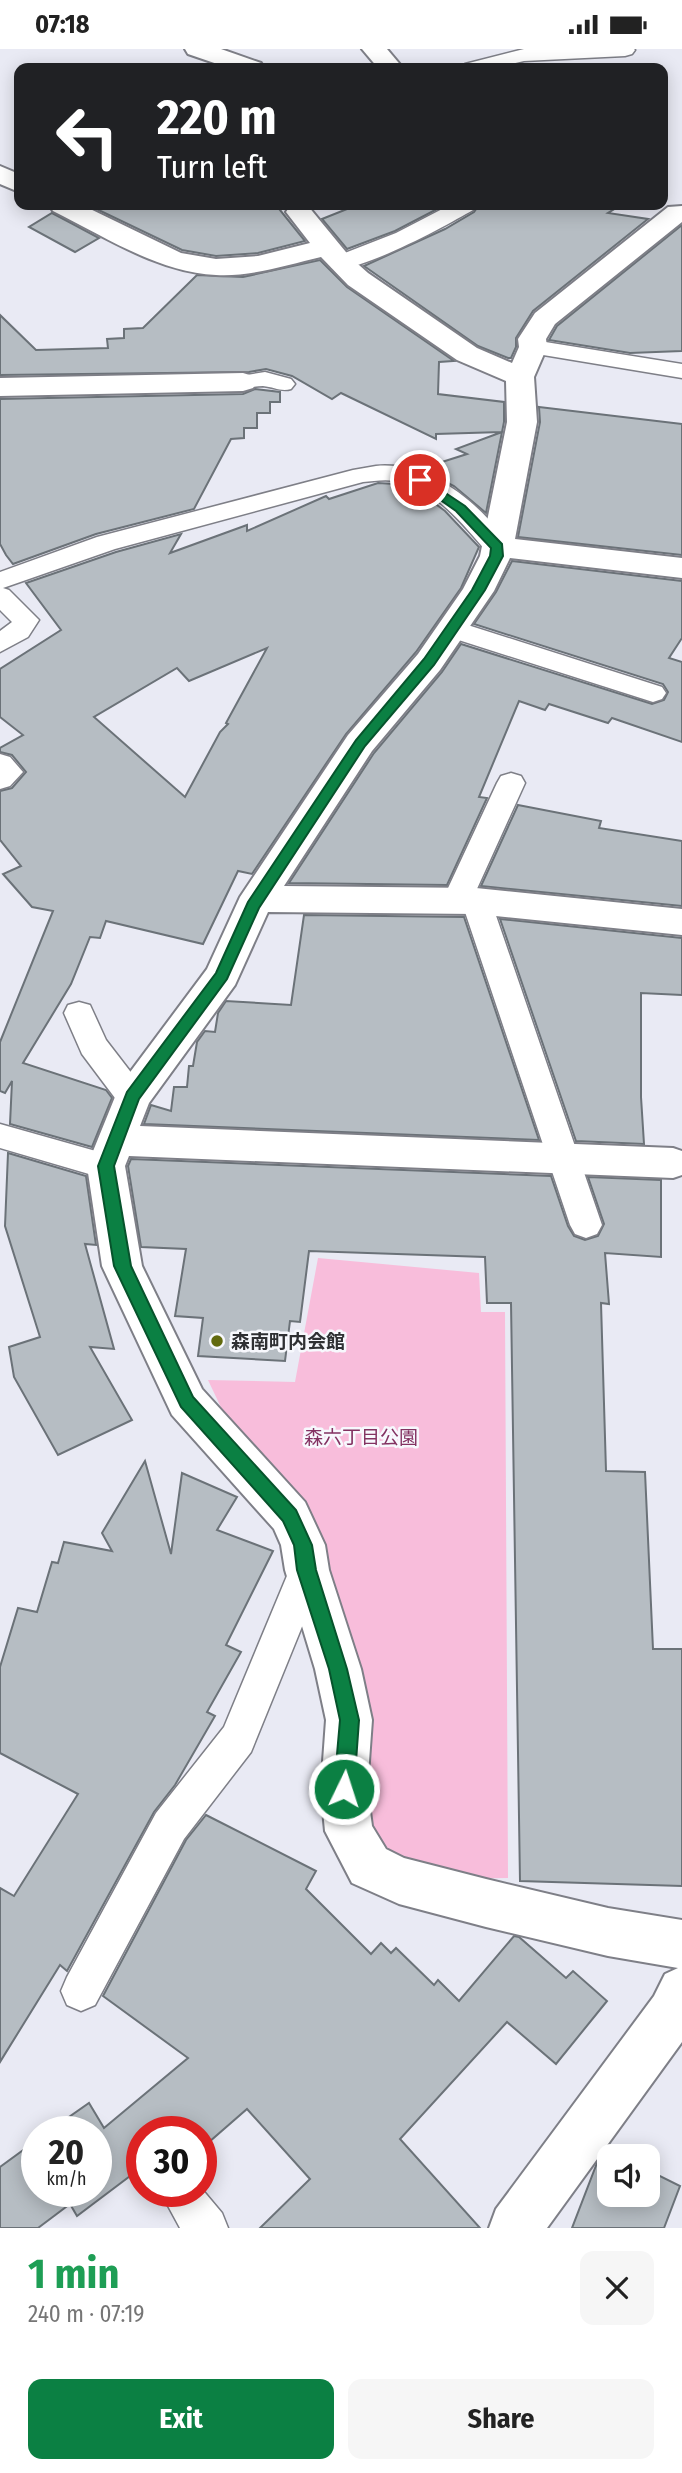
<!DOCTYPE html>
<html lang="en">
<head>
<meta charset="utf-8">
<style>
  :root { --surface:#fff; --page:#f6f6f6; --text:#222; --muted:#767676; --accent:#0b8043 }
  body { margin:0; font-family:"Fira Sans Condensed","Noto Sans JP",sans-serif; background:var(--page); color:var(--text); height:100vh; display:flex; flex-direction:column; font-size:26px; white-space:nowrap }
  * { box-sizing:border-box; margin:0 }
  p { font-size:23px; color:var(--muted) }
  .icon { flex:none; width:38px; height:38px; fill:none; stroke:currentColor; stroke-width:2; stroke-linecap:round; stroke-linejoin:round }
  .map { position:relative; height:2179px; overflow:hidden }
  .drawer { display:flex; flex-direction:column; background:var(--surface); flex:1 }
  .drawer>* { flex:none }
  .top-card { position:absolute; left:14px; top:14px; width:654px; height:147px; border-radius:14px; box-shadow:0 4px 18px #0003; background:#202124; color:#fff; overflow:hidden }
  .controls { position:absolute; left:597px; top:2095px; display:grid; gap:14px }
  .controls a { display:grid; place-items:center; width:63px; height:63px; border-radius:14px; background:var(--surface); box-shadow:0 4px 18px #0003; font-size:35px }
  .speed { position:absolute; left:21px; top:2067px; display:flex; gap:14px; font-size:35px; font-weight:700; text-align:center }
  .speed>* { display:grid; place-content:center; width:91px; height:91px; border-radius:50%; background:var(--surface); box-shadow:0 4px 18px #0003; line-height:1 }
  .speed small { font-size:18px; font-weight:400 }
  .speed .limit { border:10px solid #d22; background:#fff; color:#111 }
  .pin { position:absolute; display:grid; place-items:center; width:60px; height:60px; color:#fff; margin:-30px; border:4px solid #fff; border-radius:50%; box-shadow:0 2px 7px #0007 }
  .me { position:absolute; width:77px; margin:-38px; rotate:4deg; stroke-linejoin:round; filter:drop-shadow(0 0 5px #0008) }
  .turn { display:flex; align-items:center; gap:24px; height:147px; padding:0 28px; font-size:32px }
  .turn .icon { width:91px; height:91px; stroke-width:2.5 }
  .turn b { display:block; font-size:49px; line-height:60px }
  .round { display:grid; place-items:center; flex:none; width:74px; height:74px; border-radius:14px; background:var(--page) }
  .summary { display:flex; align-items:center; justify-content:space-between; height:119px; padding:0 28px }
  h1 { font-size:42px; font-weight:700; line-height:52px; color:#1e9e55 }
  .action { display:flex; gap:14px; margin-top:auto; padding:14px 28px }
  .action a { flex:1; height:80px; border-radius:14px; background:var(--accent); color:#fff; font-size:28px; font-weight:700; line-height:80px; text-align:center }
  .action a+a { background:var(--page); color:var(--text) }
  .status { display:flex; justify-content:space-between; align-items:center; height:49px; padding:0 35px; background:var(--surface); direction:ltr }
  .status svg { height:19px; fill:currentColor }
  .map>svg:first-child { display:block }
</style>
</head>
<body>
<div class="status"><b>07:18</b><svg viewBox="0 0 49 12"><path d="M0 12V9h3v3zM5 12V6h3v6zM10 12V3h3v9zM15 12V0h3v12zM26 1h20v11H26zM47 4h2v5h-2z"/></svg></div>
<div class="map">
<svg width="682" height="2179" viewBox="0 0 682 2179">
  <rect width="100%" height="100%" fill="#e9eaf4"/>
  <path fill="#f8bddb" d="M 318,1209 L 479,1224 L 481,1263 L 505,1263 L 508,1829 L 443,1830 L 380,1797 L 363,1754 L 372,1689 L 319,1494 L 226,1369 L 208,1331 L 295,1333 Z"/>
  <g fill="#b6bdc3" stroke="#6b7278" stroke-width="2" fill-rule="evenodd">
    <path d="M 88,156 L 276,156 L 305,192 L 258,204 L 216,207 L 182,201 Z"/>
    <path d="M 357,156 L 445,156 L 395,182 L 347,200 L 322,170 Z"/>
    <path d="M 479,156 L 621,156 L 608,164 L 648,170 L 533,262 L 516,289 L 516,298 L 511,309 L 508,309 L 478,297 L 364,217 L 445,180 L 474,163 Z"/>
    <path d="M 52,164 L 71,174 L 99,189 L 75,203 L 29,178 Z"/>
    <path d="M 682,176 L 682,302 L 630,304 L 549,291 L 557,277 Z"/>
    <path d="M 320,211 L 347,238 L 454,312 L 439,313 L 438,345 L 504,353 L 504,373 L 486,464 L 454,437 L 420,420 L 467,405 L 456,400 L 502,383 L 436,385 L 436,390 L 341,344 L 332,350 L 292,327 L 266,320 L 249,323 L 0,326 L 0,266 L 36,301 L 108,299 L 107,290 L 124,289 L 124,280 L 143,279 L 197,226 L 243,228 Z"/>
    <path d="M 255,340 L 280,343 L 280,353 L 270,353 L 270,364 L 257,364 L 257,379 L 244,379 L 244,389 L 231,390 L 194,460 L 96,485 L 13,515 L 6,506 L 0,495 L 0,350 L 243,345 Z"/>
    <path d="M 539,358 L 682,375 L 682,506 L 518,488 L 540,373 Z"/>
    <path d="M 378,434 L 395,435 L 421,444 L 445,462 L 479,498 L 461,539 L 416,603 L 346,685 L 252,825 L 238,822 L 203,895 L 106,872 L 100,889 L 90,888 L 71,935 L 23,1014 L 106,1041 L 112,1049 L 92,1098 L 10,1075 L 12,1032 L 5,1044 L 0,1042 L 0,993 L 53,862 L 32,858 L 3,825 L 21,817 L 0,791 L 0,742 L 12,739 L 26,723 L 12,706 L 0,703 L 0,699 L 23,686 L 0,668 L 0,620 L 61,581 L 26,534 L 116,503 L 181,485 L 170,504 L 247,476 L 247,482 L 326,447 L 329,450 ZM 267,599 L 226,674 L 228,675 L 220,683 L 185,748 L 94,668 L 177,619 L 189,632 Z"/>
    <path d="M 512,512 L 682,532 L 682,589 L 669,609 L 682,613 L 682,693 L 612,669 L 608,674 L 549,655 L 545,661 L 519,652 L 479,748 L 487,749 L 447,836 L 289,834 L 374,704 L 442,623 L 461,595 L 652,655 L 664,651 L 668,643 L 663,635 L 474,575 L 496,543 Z"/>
    <path d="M 518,756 L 601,772 L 599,779 L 682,792 L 682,857 L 481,837 Z"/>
    <path d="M 304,866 L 464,868 L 539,1091 L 144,1075 L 151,1056 L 171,1062 L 174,1038 L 187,1038 L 189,1017 L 193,1017 L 197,993 L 205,982 L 215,983 L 218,964 L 226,952 L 291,956 Z"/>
    <path d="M 500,870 L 682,889 L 682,946 L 641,944 L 641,1048 L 644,1095 L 576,1092 Z"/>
    <path d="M 8,1104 L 86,1127 L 96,1196 L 85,1195 L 114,1300 L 90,1298 L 132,1371 L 58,1406 L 14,1328 L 9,1298 L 40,1288 L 5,1177 Z"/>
    <path d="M 131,1110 L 551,1127 L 568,1177 L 574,1187 L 585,1191 L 598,1187 L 604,1175 L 588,1128 L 661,1131 L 661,1208 L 605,1204 L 609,1255 L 601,1254 L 606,1422 L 645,1423 L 653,1600 L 682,1600 L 682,1837 L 520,1832 L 511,1254 L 487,1254 L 485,1208 L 309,1202 L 300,1273 L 290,1272 L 285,1312 L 198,1307 L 203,1269 L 175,1267 L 186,1200 L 141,1198 L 128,1117 Z"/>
    <path d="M 145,1412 L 171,1505 L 182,1424 L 237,1448 L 217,1481 L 273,1502 L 226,1596 L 241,1603 L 207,1663 L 215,1667 L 175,1736 L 154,1763 L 67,1922 L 60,1916 L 0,2013 L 0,1839 L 14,1847 L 78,1745 L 0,1704 L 0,1618 L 18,1559 L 37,1563 L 52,1513 L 58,1514 L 64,1493 L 112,1502 L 102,1484 Z"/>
    <path d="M 206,1766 L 316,1822 L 306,1840 L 371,1905 L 381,1894 L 391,1904 L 396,1899 L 434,1936 L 438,1931 L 459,1952 L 514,1887 L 519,1888 L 566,1929 L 573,1922 L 607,1952 L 556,2015 L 507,1973 L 400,2090 L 480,2179 L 260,2179 L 310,2130 L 247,2060 L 201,2100 L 201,2082 L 142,2082 L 142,2118 L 77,2167 L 70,2155 L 38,2179 L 0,2179 L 0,2118 L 37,2091 L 37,2142 L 96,2142 L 96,2082 L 49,2082 L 89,2054 L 104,2079 L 188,2009 L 103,1947 L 186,1791 Z"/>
    <path d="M 607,2101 L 619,2107 L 609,2107 L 609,2146 L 648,2146 L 648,2121 L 680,2137 L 664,2179 L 572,2179 L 597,2114 Z"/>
  </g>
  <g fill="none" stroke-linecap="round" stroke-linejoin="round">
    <defs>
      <g id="lane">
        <path d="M 524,0 L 634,0 L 635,1 L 632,5 L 625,7 L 524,12 L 495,19 L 462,19 L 465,15 Z"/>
        <path d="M 450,156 L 476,156 L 473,161 C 447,176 359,225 332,219 L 329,214 L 332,209 L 396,184 Z"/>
        <path d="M 533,291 L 682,315 L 682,329 L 525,303 L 521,298 L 525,293 Z"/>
        <path d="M 265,323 L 291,330 L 295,335 L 291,340 C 281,343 274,338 263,337 C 253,337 245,341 235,338 L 231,333 L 235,328 Z"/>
        <path d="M 376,417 C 430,412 482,455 510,498 L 506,504 L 497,506 L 488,504 C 464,477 434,437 395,432 C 385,430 373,432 363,433 L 115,500 L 3,539 L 9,541 L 39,571 L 28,588 L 0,603 L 0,582 L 12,573 L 0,561 L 0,523 L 97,488 L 353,421 Z"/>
        <path d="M 452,571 L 662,638 L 666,644 L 662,650 L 653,653 L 443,586 L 439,580 L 443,574 Z"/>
        <path d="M 0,705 L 10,708 L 23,723 L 10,737 L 0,740 Z"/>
        <path d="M 511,724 L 521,727 L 525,734 L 476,842 L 486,845 L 491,852 L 602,1176 L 597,1185 L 586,1189 L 575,1185 L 570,1176 L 464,860 L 457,863 L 447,859 L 442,852 L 497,734 L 501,727 Z"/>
        <path d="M 79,953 L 90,956 L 106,991 L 143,1039 L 148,1048 L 143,1057 L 132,1060 L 121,1057 L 82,1005 L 64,964 L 68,956 Z"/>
        <path d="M 0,1075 L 117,1108 L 122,1117 L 117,1126 L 106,1130 L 0,1099 Z"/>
        <path d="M 307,1505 L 320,1510 L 325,1521 L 251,1703 L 184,1790 L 95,1956 L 81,1962 L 67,1956 L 61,1942 L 67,1928 L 156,1764 L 224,1678 L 294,1510 Z"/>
        <path d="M 201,2139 L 222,2164 L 228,2179 L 180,2179 L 167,2155 L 172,2142 L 201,2142 Z"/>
      </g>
      <g id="street">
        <path d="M 185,0 L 221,0 L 261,14 L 264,19 L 229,19 L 188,5 Z"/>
        <path d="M 362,0 L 387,0 L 403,19 L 378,19 Z"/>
        <path d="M 0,117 L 19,125 L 19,143 L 0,135 Z"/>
        <path d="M 49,156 L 82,156 L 181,204 L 216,210 L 258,207 L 310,194 L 286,163 L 290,157 L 308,157 L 350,208 L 368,224 L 477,299 L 512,314 L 519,298 L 518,290 L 535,264 L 668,158 L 682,157 L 682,173 L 555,275 L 546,290 L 547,298 L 534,328 L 537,373 L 515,490 L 682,509 L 682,529 L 510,509 L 494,542 L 440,621 L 372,702 L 284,837 L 476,839 L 682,860 L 682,886 L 476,865 L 268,863 L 235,936 L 149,1054 L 140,1077 L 673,1099 L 682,1102 L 682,1126 L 673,1129 L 129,1107 L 125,1117 L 142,1217 L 202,1340 L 305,1453 L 325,1496 L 329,1521 L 361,1620 L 372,1671 L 367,1740 L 372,1777 L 386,1800 L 404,1809 L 486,1830 L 608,1859 L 682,1871 L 682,1993 L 547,2179 L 489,2179 L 496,2160 L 654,1947 L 665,1925 L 678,1919 L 608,1907 L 486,1878 L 399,1855 L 352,1834 L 325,1782 L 321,1740 L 326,1671 L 315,1620 L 285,1521 L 281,1496 L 274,1480 L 172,1366 L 102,1217 L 87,1117 L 119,1038 L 207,920 L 240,848 L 348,686 L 418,605 L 463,540 L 480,507 L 507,373 L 506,332 L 457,311 L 348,236 L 321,208 C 287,216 251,228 216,226 C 157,223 104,187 53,162 Z"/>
        <path d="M 243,324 L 253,327 L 257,333 L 253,339 L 243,342 L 0,347 L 0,329 Z"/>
      </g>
    </defs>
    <use href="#lane" stroke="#7e7f87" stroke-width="3"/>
    <use href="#street" stroke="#7e7f87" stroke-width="4"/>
    <use href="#lane" fill="#fff" fill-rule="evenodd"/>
    <use href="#street" fill="#fff" fill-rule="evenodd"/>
  </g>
  <path fill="#0b8043" stroke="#07532c" stroke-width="2" d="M 420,427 L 465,457 L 502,495 L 503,507 L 485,541 L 434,616 L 365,697 L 259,859 L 227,930 L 139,1050 L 114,1117 L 131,1217 L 193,1348 L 296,1461 L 312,1496 L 316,1521 L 347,1620 L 359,1671 L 354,1740 L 351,1746 L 344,1749 L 337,1746 L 334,1740 L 340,1671 L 329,1620 L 297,1521 L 294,1496 L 283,1472 L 181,1358 L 114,1217 L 98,1117 L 127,1043 L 216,924 L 248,853 L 356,691 L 424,610 L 472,541 L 490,507 L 491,499 L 456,462 L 415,433 L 413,431 Z"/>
  <circle fill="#626a0e" stroke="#f7f8fd" stroke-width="2.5" cx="217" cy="1292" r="7"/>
  <g text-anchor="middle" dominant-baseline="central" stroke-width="5" stroke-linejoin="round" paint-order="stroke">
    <g font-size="19" font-weight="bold" fill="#2f3033" stroke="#f7f8fd" text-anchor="start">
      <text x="231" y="1292">森南町内会館</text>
    </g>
    <g font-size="19" fill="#833262" stroke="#f7f8fd">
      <text x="361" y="1388">森六丁目公園</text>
    </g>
  </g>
</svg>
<div class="controls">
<a><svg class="icon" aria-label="sound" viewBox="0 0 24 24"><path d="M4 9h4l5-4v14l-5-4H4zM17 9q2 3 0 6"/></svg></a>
</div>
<div class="speed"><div>20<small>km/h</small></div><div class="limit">30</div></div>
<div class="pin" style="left:420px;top:431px;background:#d93025"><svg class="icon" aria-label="arrive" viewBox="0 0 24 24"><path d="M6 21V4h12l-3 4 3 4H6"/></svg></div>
<svg class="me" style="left:344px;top:1740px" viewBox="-20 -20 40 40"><circle r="17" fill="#0b8043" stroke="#fff" stroke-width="3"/><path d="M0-11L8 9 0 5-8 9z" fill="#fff"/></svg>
<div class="top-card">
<div class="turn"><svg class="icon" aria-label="left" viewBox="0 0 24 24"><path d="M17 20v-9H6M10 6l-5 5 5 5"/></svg><div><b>220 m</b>Turn left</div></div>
</div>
</div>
<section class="drawer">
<div class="summary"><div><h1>1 min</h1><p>240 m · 07:19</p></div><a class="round"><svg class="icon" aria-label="close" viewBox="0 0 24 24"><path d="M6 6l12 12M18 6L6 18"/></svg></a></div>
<div class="action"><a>Exit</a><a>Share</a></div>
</section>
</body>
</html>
